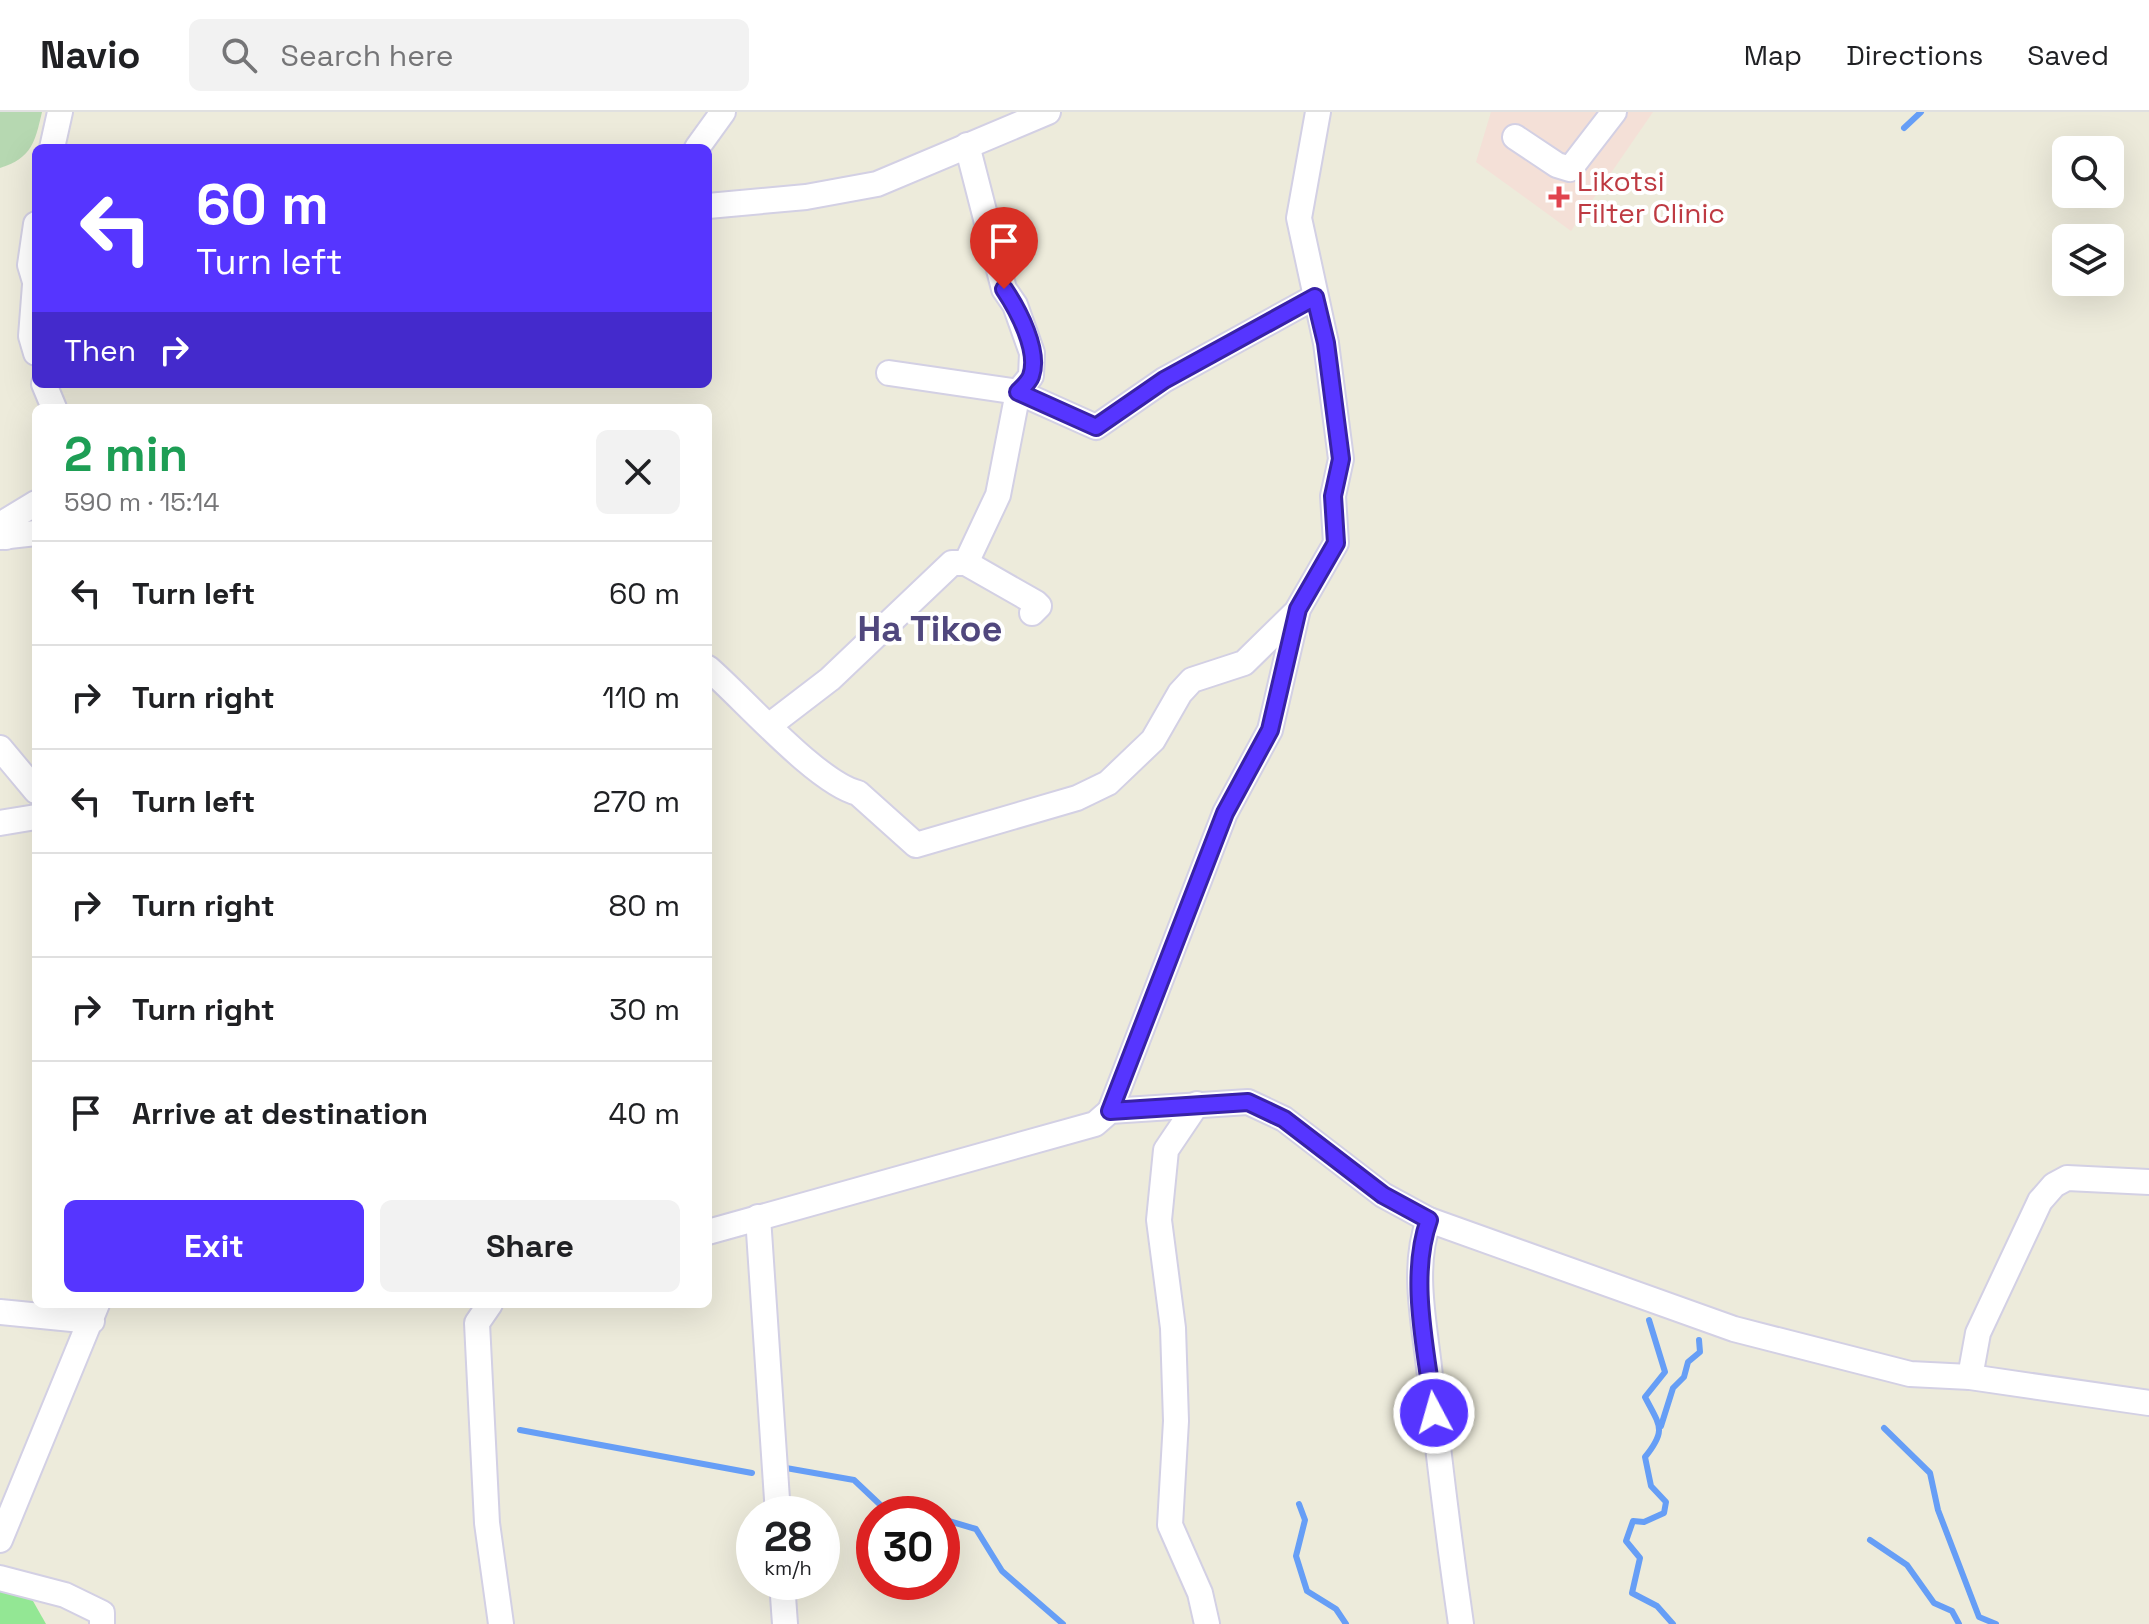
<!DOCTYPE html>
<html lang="en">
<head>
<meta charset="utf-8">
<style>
  :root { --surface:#fff; --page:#f2f2f2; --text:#202124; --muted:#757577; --line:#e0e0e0; --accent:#5635ff }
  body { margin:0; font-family:"Space Grotesk",sans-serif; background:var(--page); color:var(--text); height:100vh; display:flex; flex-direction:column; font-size:30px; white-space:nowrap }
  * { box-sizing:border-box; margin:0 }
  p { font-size:26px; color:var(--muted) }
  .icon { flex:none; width:44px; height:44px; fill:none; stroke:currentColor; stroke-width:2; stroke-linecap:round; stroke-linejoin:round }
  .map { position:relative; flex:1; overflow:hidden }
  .panel { position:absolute; left:32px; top:292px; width:680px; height:904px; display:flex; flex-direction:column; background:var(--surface); border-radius:12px; box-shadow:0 8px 32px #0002 }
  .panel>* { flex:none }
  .hud { position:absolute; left:32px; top:32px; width:680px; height:244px; border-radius:12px; box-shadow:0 8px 32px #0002; background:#5635ff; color:#fff; overflow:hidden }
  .tools { position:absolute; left:2052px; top:24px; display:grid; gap:16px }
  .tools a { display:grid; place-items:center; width:72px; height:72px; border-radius:12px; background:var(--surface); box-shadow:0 8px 32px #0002; font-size:40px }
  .speed { position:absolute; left:736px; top:1384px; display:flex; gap:16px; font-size:40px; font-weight:700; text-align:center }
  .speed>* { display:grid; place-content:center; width:104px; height:104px; border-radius:50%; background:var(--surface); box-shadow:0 8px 32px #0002; line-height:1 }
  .speed small { font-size:20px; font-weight:400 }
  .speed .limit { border:12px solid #d22; background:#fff; color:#111 }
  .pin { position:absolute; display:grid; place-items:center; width:68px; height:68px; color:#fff; margin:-82px -34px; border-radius:50% 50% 50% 0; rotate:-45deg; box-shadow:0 0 8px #0007 }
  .pin .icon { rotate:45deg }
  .me { position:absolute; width:88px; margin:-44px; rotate:354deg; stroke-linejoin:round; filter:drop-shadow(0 0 6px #0008) }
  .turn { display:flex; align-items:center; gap:28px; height:168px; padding:0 32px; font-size:36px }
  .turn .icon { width:104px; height:104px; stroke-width:2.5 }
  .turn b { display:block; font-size:56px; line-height:68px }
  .then { display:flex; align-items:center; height:76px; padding:0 32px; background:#0003; gap:16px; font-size:30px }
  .round { display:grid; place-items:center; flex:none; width:84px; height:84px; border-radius:12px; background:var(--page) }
  .headline { display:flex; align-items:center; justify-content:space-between; height:136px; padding:0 32px }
  h1 { font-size:48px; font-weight:600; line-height:60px; color:#1e9e55 }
  .primary-button { display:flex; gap:16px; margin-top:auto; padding:16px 32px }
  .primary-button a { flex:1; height:92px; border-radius:12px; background:var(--accent); color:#fff; font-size:32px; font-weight:600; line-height:92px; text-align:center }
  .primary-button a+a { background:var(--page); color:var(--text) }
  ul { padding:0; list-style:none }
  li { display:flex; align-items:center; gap:24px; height:104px; padding:0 32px; border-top:2px solid var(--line) }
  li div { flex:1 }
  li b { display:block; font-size:30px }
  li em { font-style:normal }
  header { display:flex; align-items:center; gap:48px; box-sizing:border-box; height:112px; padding:0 40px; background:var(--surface); border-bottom:2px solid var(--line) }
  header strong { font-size:38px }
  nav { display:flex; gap:44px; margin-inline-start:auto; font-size:28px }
  .search { width:560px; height:72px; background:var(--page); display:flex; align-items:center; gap:20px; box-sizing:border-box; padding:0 28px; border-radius:12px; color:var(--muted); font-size:30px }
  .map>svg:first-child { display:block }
</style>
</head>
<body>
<header>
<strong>Navio</strong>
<div class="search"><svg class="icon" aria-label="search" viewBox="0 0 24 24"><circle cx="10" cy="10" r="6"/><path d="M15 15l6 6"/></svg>Search here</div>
<nav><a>Map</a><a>Directions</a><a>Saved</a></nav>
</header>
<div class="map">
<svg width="2149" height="1512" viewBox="0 0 2149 1512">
  <rect width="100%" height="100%" fill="#edebdb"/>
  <path fill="#f4e0d7" d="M 1491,0 L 1653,0 L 1571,119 L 1476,50 Z"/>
  <path fill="#93e794" d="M 14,1474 L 29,1482 L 46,1512 L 0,1512 L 0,1479 Z"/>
  <path fill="#b6d8b1" d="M 0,0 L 42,0 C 35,30 32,46 0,56 Z"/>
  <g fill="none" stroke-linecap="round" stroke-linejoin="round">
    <g stroke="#669ef6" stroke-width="6">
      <path d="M 1904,16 L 1921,0"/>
      <path d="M 1649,1208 L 1665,1260 L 1645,1285 C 1660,1314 1667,1318 1645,1345 L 1651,1374 L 1666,1390 L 1664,1401 L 1644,1410 L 1633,1409 L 1626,1429 L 1640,1446 L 1632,1481 L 1657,1494 L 1673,1512"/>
      <path d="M 1661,1314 L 1673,1276 L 1684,1265 L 1688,1250 L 1700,1240 L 1699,1228"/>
      <path d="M 1884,1316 L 1930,1361 L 1938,1398 L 1979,1505 L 1996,1512"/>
      <path d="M 520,1318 L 752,1361"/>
      <path d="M 786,1356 L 854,1368 L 890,1402"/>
      <path d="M 1299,1392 L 1305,1408 L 1296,1444 L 1307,1479 L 1336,1497 L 1346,1512"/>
      <path d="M 942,1407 L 976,1417 L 1002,1459 L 1063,1512"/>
      <path d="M 1870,1428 L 1907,1453 L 1934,1491 L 1952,1499 L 1959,1512"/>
    </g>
    <defs>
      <g id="minor">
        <path d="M 1515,25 L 1557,53 L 1570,57 L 1614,0"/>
        <path d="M 52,36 L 60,0"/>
        <path d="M 697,36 L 723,0"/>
        <path d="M 708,94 L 806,85 L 877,72 L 1048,0"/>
        <path d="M 36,112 L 30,153 L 36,173"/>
        <path d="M 35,173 L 31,224 L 36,241"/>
        <path d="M 889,261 L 1018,280 L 1096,315 L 1164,268 L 1315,185"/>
        <path d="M 44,272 L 54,296"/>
        <path d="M 0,425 L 36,421"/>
        <path d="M 6,425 L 8,408 L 36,391"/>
        <path d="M 966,451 L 998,383 L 1018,280 L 1031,264 L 1032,241 L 1015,193 L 1004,177 L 967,33"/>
        <path d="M 708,556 C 743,586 817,671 858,681 L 916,733 L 1077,686 L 1108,671 L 1153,628 L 1180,581 L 1192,568 L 1244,551 L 1294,502"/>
        <path d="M 770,613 L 830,567 L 952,451 L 966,451 L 1036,491 L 1039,494 L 1032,501"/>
        <path d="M 0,636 L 36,679"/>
        <path d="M 0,711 L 36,705"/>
        <path d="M 1197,992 L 1166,1038 L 1159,1108 L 1173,1216 L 1176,1309 L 1170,1413 L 1200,1481 L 1207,1512"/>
        <path d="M 1110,999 L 1225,701 L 1270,618 L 1298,497 L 1336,431 L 1333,384 L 1341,347 L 1326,231 L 1299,106 L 1318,0"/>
        <path d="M 758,1105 L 778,1402"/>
        <path d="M 1429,1108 C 1411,1157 1425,1213 1430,1264 C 1439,1347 1449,1429 1461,1512"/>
        <path d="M 708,1120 L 1095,1012 L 1110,999 L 1248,990 L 1284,1007 L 1383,1083 L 1429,1108 L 1734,1217 L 1910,1262 L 1970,1265 L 2149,1291"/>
        <path d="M 490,1192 L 477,1211 L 487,1411 L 501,1512"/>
        <path d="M 0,1200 L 92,1209"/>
        <path d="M 1970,1265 L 1978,1221 L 2040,1089 L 2054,1073 L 2067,1066 L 2149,1070"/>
        <path d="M 0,1428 L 97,1192"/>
        <path d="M 0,1466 L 65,1483 L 102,1501 L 102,1512"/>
        <path d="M 782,1470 L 785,1512"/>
      </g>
    </defs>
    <use href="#minor" stroke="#d3d0e4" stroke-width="28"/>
    <use href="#minor" stroke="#fff" stroke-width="24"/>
  </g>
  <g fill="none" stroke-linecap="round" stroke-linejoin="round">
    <defs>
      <path id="route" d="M 1004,177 C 1018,198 1040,239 1031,264 C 1029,270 1022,276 1018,280 L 1096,315 L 1164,268 L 1315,185 L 1326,231 L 1341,347 L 1333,384 L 1336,431 L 1298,497 L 1270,618 L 1225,701 L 1110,999 L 1248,990 L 1284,1007 L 1383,1083 L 1429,1108 C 1408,1166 1427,1241 1434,1301"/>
    </defs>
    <use href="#route" stroke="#3822a6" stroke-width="20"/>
    <use href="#route" stroke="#5635ff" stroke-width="14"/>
  </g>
  <path fill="#e0444e" stroke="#fff" stroke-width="3" d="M1555 73h8v8h8v8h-8v8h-8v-8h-8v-8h8z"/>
  <g text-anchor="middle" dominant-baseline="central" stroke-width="8" stroke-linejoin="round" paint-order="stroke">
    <g font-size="28" fill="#be3a42" stroke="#fff" text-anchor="start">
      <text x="1577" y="69">Likotsi<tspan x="1577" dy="32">Filter Clinic</tspan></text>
    </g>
    <g font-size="36" font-weight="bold" fill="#50477d" stroke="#fff">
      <text x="930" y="517">Ha Tikoe</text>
    </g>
  </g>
</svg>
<div class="tools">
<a><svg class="icon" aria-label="search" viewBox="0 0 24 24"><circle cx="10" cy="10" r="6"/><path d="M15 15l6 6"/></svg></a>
<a><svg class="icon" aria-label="layers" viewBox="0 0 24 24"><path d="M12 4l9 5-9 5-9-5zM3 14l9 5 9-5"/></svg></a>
</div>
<div class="speed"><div>28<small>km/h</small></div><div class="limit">30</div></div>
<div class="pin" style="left:1004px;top:177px;background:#d93025"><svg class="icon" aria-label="arrive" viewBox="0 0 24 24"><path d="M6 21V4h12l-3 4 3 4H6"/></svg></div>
<svg class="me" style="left:1434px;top:1301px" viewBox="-20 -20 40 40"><circle r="17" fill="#5635ff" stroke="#fff" stroke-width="3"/><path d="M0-11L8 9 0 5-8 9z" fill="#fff"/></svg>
<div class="hud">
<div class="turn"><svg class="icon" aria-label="left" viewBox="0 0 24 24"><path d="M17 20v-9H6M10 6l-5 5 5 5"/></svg><div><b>60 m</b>Turn left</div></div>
<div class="then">Then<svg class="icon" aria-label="right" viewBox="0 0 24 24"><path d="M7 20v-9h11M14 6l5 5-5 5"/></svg></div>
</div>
<section class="panel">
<div class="headline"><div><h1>2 min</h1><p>590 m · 15:14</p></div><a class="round"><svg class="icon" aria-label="close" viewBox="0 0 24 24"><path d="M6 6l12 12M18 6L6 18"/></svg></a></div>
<ul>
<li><svg class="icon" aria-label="left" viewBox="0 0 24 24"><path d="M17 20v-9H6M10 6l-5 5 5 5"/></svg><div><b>Turn left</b></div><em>60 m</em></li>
<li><svg class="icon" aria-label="right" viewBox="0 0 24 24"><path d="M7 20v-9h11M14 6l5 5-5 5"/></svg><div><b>Turn right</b></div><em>110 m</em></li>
<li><svg class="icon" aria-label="left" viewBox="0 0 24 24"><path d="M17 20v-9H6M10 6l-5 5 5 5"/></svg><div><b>Turn left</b></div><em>270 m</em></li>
<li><svg class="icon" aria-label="right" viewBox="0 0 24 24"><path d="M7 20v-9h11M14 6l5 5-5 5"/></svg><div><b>Turn right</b></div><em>80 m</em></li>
<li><svg class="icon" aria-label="right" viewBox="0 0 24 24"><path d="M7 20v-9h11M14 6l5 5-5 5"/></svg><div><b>Turn right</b></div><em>30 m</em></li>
<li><svg class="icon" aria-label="arrive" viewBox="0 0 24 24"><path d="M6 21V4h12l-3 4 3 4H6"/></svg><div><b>Arrive at destination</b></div><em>40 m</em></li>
</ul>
<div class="primary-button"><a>Exit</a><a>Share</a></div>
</section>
</div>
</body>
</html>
